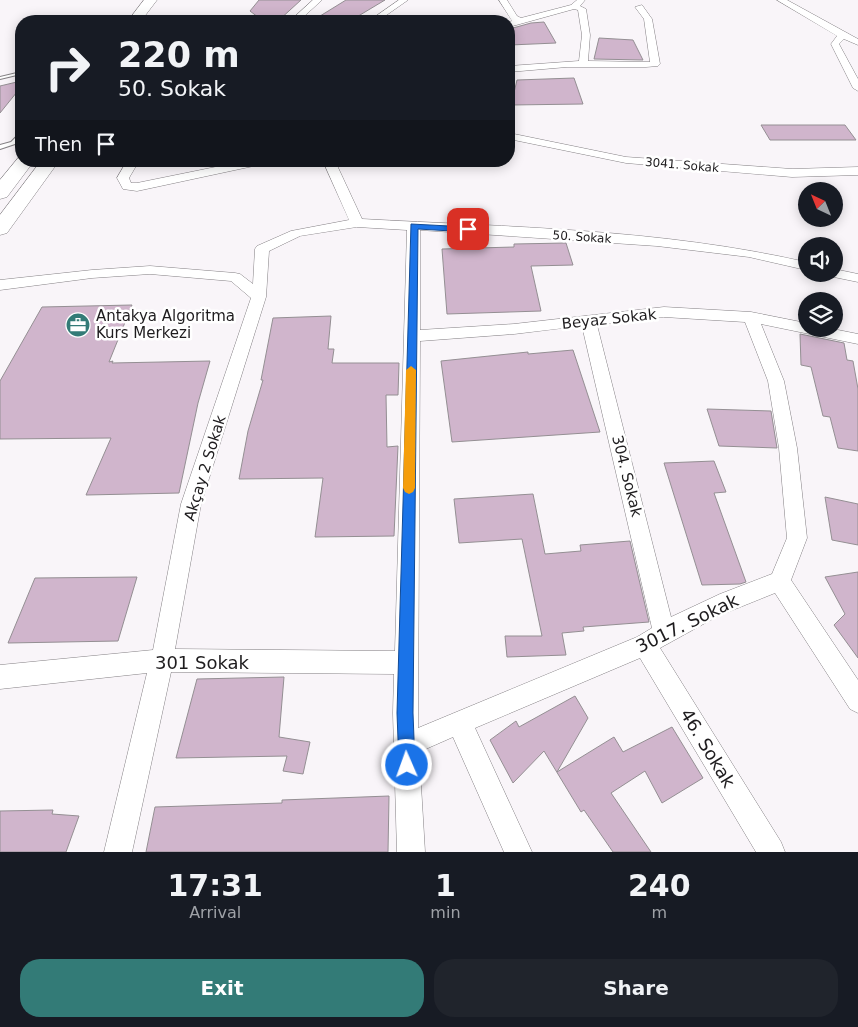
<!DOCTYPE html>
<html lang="en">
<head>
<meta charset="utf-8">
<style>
  :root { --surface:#171b24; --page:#20242c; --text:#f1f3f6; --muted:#9ea1a6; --accent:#337b77 }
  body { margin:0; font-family:"DejaVu Sans",sans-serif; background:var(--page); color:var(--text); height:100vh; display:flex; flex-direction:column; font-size:19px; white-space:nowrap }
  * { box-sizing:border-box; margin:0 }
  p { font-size:16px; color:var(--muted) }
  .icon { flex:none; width:28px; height:28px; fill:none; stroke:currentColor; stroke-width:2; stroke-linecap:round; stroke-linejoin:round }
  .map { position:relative; height:852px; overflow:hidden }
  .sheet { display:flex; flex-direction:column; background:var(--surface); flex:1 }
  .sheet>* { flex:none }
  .hud { position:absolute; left:15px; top:15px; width:500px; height:152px; border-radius:20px; box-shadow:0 2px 12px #0003; background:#171b24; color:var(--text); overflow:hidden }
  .needle { width:32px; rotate:317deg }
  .tools { position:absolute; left:798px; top:182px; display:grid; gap:10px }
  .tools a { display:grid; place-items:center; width:45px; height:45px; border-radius:50%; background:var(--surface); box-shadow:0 2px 12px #0003; font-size:25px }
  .pin { position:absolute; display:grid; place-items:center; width:42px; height:42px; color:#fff; margin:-21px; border-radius:10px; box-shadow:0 2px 8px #0006 }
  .me { position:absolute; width:55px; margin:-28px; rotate:358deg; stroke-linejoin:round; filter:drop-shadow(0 0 4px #0008) }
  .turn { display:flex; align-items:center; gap:18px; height:105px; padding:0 20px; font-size:22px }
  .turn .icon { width:65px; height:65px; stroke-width:2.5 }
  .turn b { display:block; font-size:35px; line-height:42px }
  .then { display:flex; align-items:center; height:48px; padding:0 20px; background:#0003; gap:10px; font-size:19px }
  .eta { display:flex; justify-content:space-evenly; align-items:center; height:85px; text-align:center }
  .eta b { font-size:30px; font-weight:600; line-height:35px }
  .cta { display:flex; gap:10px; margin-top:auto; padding:10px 20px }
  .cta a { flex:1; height:58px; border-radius:20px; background:var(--accent); color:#fff; font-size:20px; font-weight:600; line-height:58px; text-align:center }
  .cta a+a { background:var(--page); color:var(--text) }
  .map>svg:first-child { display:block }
</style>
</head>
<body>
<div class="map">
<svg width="858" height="852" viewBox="0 0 858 852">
  <rect width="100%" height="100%" fill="#f9f5f9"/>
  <g fill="#d0b5cc" stroke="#948f93">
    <path d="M 259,0 L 301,0 L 278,21 L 263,21 L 250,11 Z"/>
    <path d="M 346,0 L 385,0 L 350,21 L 312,21 Z"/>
    <path d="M 544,22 L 556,43 L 510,45 L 510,35 L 513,28 L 531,23 Z"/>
    <path d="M 599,38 L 633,40 L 643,60 L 594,59 Z"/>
    <path d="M 574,78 L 583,104 L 511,105 L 517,80 Z"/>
    <path d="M 21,81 L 21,87 L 0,113 L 0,86 Z"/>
    <path d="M 761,125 L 845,125 L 856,140 L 770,140 Z"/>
    <path d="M 566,243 L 573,265 L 531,266 L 541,311 L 447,314 L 442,249 L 514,247 L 514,244 Z"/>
    <path d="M 132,305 L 109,362 L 113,361 L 112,363 L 210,361 L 198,403 L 179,493 L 86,495 L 111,438 L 0,439 L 0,381 L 42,307 Z"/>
    <path d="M 331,316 L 328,349 L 334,349 L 332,363 L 399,363 L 398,395 L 386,395 L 387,447 L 398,446 L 394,536 L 315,537 L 323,478 L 239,479 L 248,431 L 263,380 L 261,380 L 273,318 Z"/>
    <path d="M 800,334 L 844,343 L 847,360 L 853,361 L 858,389 L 858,451 L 838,448 L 830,417 L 823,416 L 811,367 L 801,365 Z"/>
    <path d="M 573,350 L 600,432 L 452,442 L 441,361 L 528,352 L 528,354 Z"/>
    <path d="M 707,409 L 771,411 L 777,448 L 719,446 Z"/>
    <path d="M 714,461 L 726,492 L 714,493 L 746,582 L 740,584 L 702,585 L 664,463 Z"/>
    <path d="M 533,494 L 545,554 L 581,551 L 580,545 L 630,541 L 649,622 L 583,627 L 584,631 L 562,633 L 566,655 L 507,657 L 505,636 L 542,636 L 522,539 L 459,543 L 454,499 Z"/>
    <path d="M 825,497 L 858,504 L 858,545 L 832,540 Z"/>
    <path d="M 858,572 L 858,658 L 834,625 L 845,614 L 825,577 Z"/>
    <path d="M 137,577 L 118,641 L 8,643 L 35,578 Z"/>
    <path d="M 284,677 L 279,737 L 310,742 L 303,774 L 283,771 L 287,756 L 176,758 L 197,679 Z"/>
    <path d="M 575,696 L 588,718 L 557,772 L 614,737 L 623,752 L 672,727 L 703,778 L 662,803 L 645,771 L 611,793 L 651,852 L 613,852 L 584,810 L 581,812 L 544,751 L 513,783 L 490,740 L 516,721 L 519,727 Z"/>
    <path d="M 389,796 L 388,852 L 146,852 L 155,807 L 282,803 L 282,800 Z"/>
    <path d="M 53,810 L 52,814 L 79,816 L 66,852 L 0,852 L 0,811 Z"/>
  </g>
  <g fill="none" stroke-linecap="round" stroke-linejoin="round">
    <defs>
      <g id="lane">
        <path d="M 21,72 L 21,74 L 0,79 L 0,77 Z"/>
        <path d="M 21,132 L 21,137 L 15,144 L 0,149 L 0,145 L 11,142 Z"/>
      </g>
      <g id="street">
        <path d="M 313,0 L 322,0 L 299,21 L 290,21 Z"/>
        <path d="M 399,0 L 408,0 L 378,21 L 369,21 Z"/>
        <path d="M 499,0 L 507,0 L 517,16 L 521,18 L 571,5 L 577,0 L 585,0 L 580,6 L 586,9 L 590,35 L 588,61 L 650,62 L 644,19 L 635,7 L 642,5 L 652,19 L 660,64 L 658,66 L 646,67 L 567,67 L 509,72 L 509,66 L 579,61 L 582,35 L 578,10 L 574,9 L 509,27 L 509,22 L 512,21 Z"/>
        <path d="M 777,0 L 787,0 L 858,39 L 858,45 L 844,39 L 839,44 L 858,79 L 858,91 L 853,88 L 831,44 L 837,36 Z"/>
        <path d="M 509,133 L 626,157 L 792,169 L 858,167 L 858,175 L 792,177 L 626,163 L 509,139 Z"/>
        <path d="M 127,161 L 139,161 L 129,178 L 131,183 L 137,183 L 245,161 L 269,161 L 263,164 L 137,191 L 123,189 L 117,178 Z"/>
        <path d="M 323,161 L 335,161 L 362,219 C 510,227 661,229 806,262 L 806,270 L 749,257 L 657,246 L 420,230 L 420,330 L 514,324 L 664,307 L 751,312 L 806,323 L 806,329 L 833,329 L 858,334 L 858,344 L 761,324 L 784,381 L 797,448 L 807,538 L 791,580 L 858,680 L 858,713 L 850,709 L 775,593 L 718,616 L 660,648 L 781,842 L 785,852 L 756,852 L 640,658 L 475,728 L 532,852 L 504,852 L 453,737 L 419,752 L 425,852 L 397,852 L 393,713 L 394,674 L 171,672 L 132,852 L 104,852 L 147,673 L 0,689 L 0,665 L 153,650 L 181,504 L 251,298 L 231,281 L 150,274 L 92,278 L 0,290 L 0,280 L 92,270 L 150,266 L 235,273 L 240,274 L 253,284 L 255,249 L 257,246 L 291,231 L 349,220 ZM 357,227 L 407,230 L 395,651 L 175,649 L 201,504 L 266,297 L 269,251 L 300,236 ZM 664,317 L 745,322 L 768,381 L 779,448 L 787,538 L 772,574 L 720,594 L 671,617 L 597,325 ZM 582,326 L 652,628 L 637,637 L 418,728 L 420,341 L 514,334 Z"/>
        <path d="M 834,269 L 858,274 L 858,282 L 829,276 L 827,274 L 834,274 Z"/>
      </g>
      <g id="highway">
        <path d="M 144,0 L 157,0 L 141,21 L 128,21 Z"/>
        <path d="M 19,157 L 21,157 L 21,161 L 34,161 L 7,197 L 0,199 L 0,180 Z"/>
        <path d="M 41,161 L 59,161 L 7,233 L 0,235 L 0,215 Z"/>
      </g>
    </defs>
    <use href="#lane" stroke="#848084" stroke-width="2"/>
    <use href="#street" stroke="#848084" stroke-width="1"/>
    <use href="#highway" stroke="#848084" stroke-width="1"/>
    <use href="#lane" fill="#fff" fill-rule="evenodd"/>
    <use href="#street" fill="#fff" fill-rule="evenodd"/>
    <use href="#highway" fill="#fff" fill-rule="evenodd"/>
  </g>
  <path fill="#1a73e8" stroke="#114b97" d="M 411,224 L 468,227 L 472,229 L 468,232 L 418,229 L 413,713 L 415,765 L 413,770 L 407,773 L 401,770 L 399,765 L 397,713 Z"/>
  <path fill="#f59e0b" d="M 411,366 L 416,370 L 415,488 L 413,492 L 409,494 L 405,492 L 403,488 L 406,370 Z"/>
  <defs>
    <symbol id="office-disc" viewBox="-11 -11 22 22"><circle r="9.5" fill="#337b77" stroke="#fff"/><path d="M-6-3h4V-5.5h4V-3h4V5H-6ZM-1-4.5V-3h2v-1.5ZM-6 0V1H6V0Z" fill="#fff"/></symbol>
  </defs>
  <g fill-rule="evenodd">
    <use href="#office-disc" x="64" y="311" width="28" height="28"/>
  </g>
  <g text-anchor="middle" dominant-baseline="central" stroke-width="5" stroke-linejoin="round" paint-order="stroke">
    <g font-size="12" fill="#1e1c1e" stroke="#fff">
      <text transform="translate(682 165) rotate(5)">3041. Sokak</text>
      <text transform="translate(582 237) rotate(4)">50. Sokak</text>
    </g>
    <g font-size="15" fill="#1e1c1e" stroke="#fff" text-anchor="start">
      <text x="96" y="316">Antakya Algoritma<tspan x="96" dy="17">Kurs Merkezi</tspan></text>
    </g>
    <g font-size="15" fill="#1e1c1e" stroke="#fff">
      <text transform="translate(609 319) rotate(-6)">Beyaz Sokak</text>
      <text transform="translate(205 468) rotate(-73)">Akçay 2 Sokak</text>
      <text transform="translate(627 476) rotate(76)">304. Sokak</text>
    </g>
    <g font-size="18" fill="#1e1c1e" stroke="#fff">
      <text transform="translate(687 623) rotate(-26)">3017. Sokak</text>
      <text x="202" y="662">301 Sokak</text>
      <text transform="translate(708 748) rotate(59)">46. Sokak</text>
    </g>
  </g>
</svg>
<div class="tools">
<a><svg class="needle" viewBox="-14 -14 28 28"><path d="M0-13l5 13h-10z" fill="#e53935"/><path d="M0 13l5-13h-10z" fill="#9ea1a6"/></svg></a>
<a><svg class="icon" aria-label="sound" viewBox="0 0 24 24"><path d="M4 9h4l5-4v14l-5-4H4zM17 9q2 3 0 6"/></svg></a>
<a><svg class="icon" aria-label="layers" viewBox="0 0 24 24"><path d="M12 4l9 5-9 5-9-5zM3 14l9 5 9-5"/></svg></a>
</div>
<div class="pin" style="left:468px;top:229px;background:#d93025"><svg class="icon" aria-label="arrive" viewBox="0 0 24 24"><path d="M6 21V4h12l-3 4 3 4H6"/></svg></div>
<svg class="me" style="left:407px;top:765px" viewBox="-20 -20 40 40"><circle r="17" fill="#1a73e8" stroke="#fff" stroke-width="3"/><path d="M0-11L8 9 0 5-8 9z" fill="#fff"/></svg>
<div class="hud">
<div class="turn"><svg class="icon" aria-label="right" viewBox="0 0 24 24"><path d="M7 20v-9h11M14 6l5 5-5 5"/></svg><div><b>220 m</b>50. Sokak</div></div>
<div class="then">Then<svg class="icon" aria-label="arrive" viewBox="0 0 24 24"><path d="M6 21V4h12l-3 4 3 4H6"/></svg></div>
</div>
</div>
<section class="sheet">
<div class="eta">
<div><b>17:31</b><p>Arrival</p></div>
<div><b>1</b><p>min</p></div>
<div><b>240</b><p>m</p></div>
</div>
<div class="cta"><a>Exit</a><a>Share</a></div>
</section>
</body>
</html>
